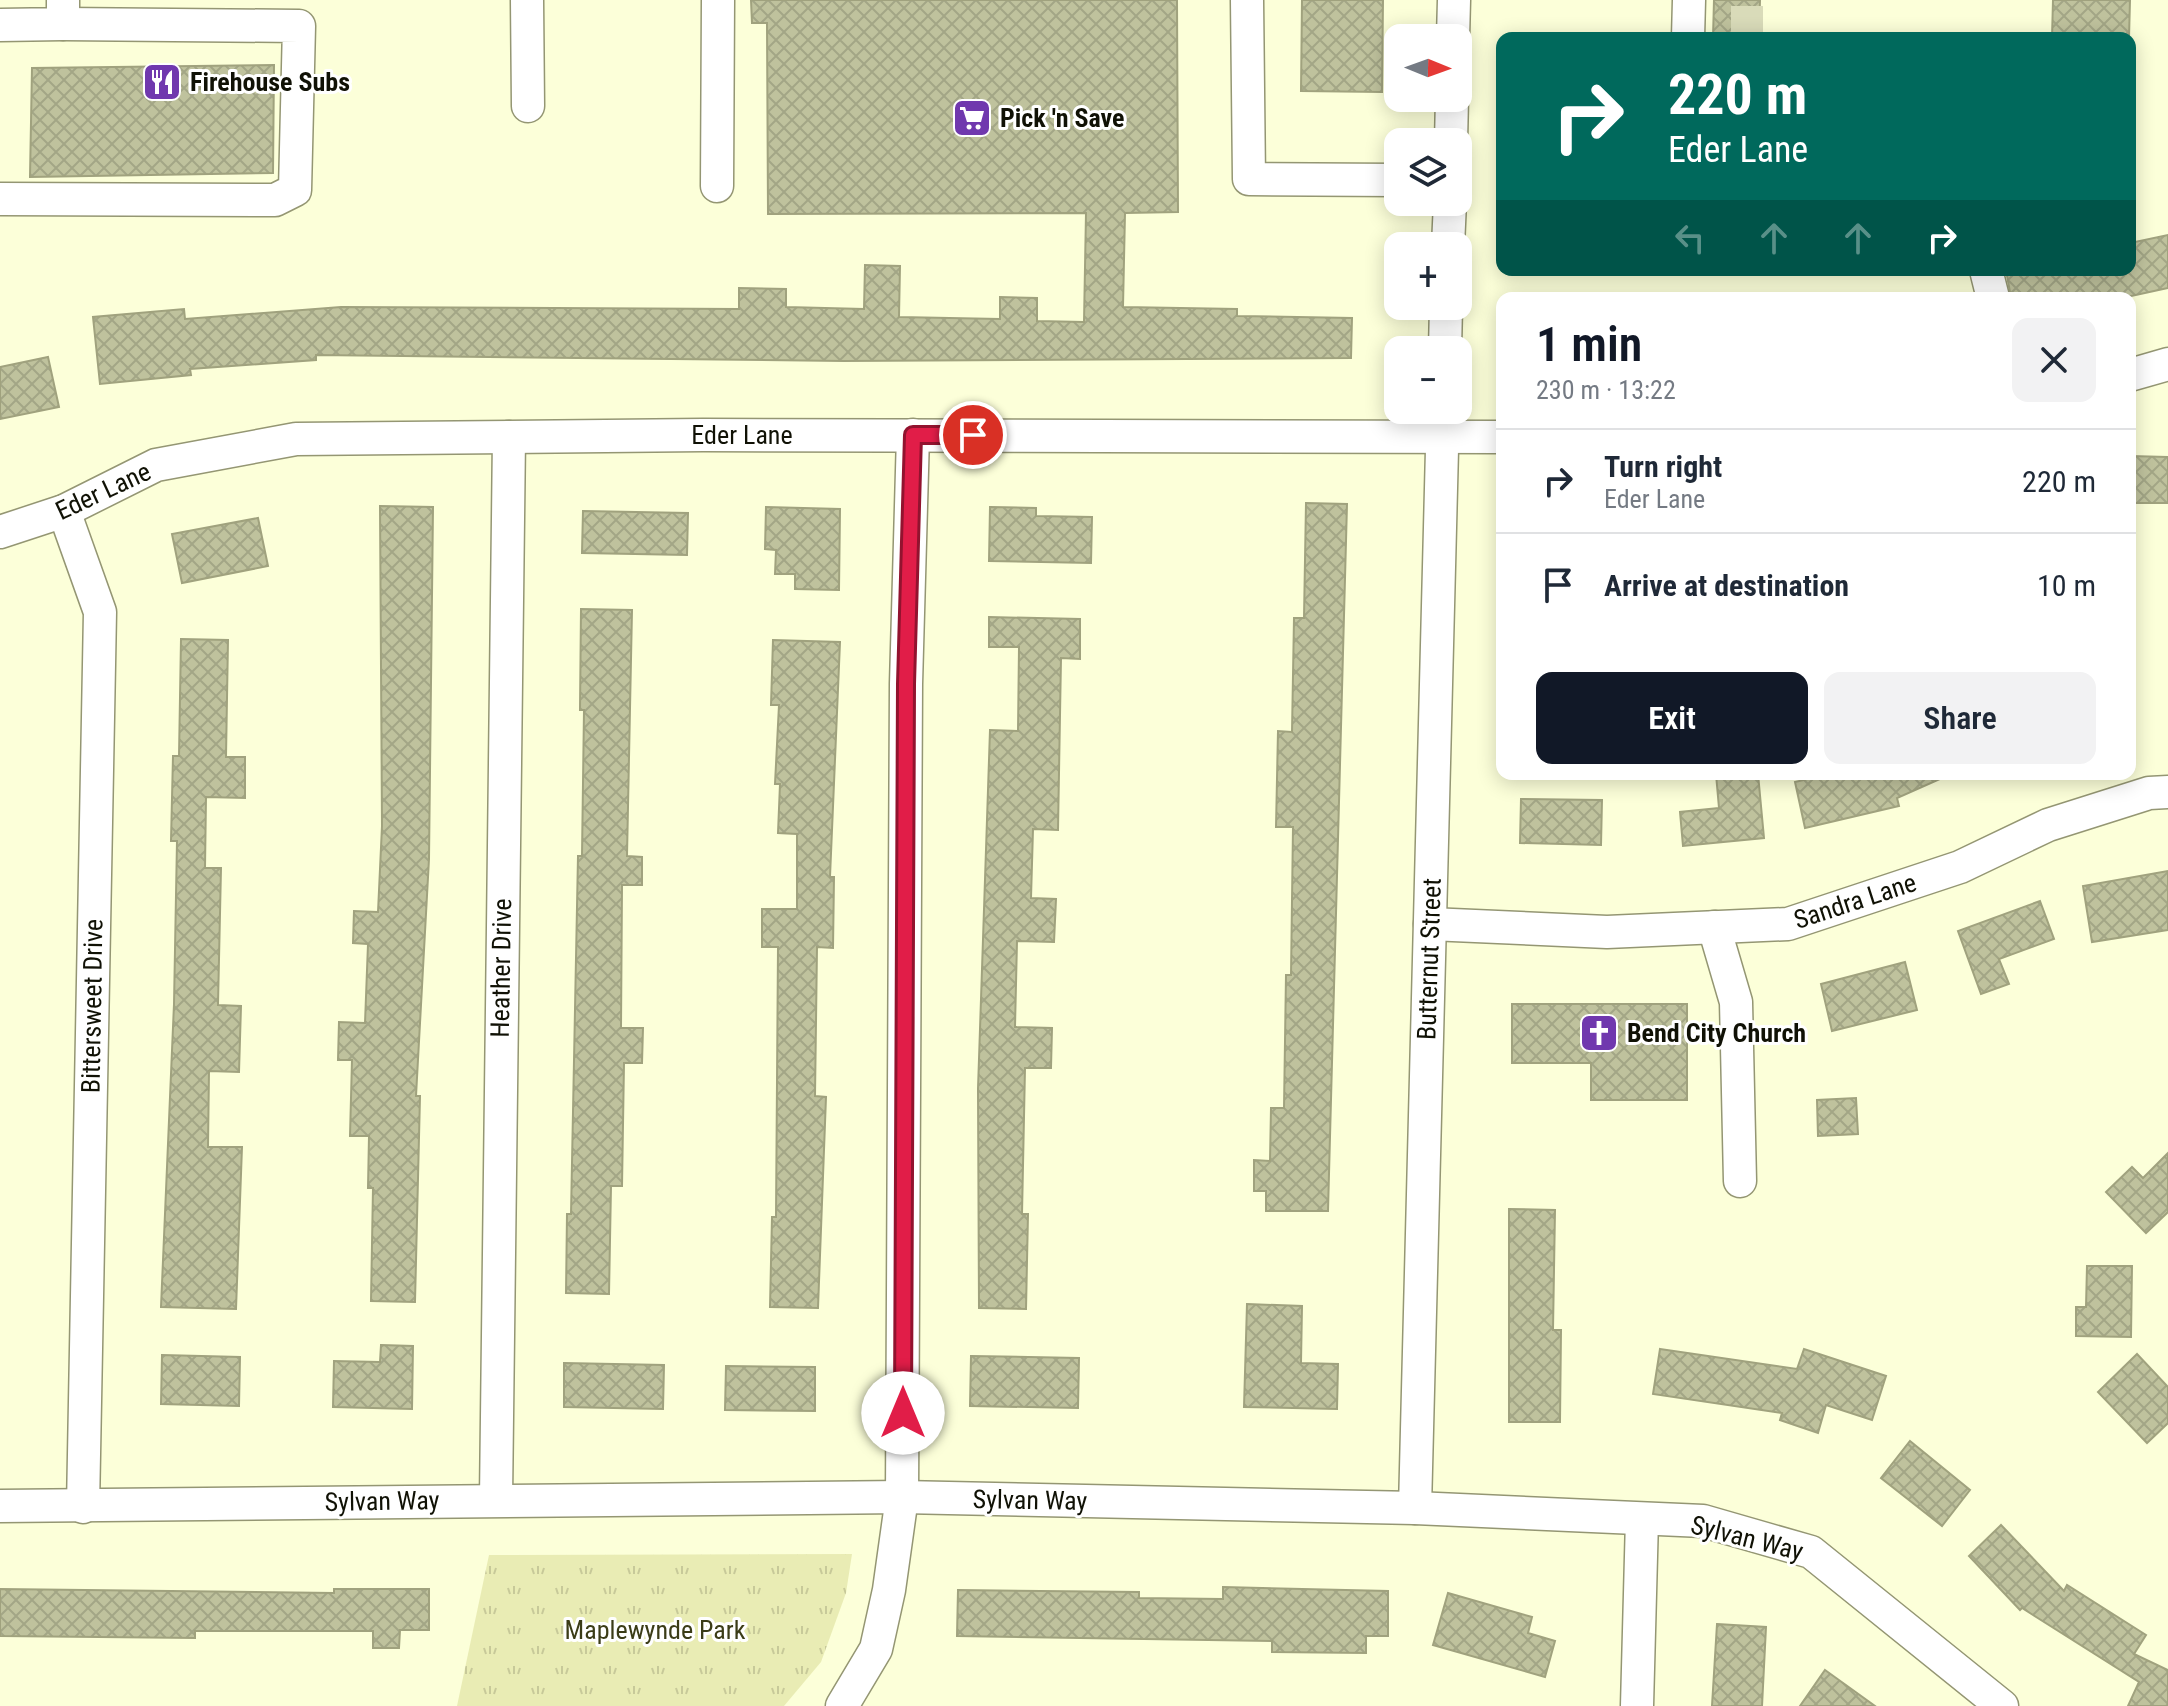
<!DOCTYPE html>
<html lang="en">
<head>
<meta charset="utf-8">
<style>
  :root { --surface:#fff; --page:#f2f2f3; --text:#1f2937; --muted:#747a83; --line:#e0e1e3; --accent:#111827 }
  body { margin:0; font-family:"Roboto Condensed",sans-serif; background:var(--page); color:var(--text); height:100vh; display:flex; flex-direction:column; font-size:30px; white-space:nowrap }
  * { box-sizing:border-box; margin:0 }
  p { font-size:26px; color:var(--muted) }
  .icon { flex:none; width:44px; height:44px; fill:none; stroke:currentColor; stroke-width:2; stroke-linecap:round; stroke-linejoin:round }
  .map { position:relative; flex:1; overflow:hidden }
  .details { position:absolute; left:1496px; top:292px; width:640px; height:488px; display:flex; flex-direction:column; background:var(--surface); border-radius:16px; box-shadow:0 4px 20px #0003 }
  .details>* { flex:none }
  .hud { position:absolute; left:1496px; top:32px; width:640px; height:244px; border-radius:16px; box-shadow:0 4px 20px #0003; background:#00695c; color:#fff; overflow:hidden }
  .needle { width:52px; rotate:91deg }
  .controls { position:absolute; left:1384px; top:24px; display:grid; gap:16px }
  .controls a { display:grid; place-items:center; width:88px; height:88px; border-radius:16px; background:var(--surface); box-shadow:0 4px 20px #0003; font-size:40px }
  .pin { position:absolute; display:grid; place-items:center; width:68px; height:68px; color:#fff; margin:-34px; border:4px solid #fff; border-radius:50%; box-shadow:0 2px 8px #0007 }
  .me { position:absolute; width:88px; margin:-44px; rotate:0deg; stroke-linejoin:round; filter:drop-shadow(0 0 6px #0008) }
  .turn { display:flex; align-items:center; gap:28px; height:168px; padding:0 40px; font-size:36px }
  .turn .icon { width:104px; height:104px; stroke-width:2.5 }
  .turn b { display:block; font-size:56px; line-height:68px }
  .lanes { display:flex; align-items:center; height:76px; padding:0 40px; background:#0003; justify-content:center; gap:40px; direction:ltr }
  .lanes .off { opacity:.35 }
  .round { display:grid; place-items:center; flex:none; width:84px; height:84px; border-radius:16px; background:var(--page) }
  .headline { display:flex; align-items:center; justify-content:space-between; height:136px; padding:0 40px }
  h1 { font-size:48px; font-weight:600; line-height:60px; color:var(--accent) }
  .cta { display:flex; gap:16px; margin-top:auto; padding:16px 40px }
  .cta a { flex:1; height:92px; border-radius:16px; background:var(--accent); color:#fff; font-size:32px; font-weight:600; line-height:92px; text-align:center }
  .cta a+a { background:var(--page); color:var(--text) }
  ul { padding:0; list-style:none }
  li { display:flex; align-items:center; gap:24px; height:104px; padding:0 40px; border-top:2px solid var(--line) }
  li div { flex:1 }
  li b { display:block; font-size:30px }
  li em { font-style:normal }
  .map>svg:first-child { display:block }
</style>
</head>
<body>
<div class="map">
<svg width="2168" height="1706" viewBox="0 0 2168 1706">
  <defs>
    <pattern id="park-tufts" width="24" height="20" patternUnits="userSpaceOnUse" patternTransform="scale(2)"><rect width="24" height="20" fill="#e9ecb4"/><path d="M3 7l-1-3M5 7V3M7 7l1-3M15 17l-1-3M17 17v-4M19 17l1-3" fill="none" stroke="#c7c999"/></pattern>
    <pattern id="building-cross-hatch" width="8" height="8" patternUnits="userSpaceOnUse" patternTransform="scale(2)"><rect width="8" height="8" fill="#bfc29d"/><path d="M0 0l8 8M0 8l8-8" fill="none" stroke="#a3a686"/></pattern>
  </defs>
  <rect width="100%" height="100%" fill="#fcffd9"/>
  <path fill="url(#park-tufts)" d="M 852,1554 L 846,1593 L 821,1662 L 784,1706 L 457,1706 L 489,1555 Z"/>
  <g fill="url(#building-cross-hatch)" stroke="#a0a27e" stroke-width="2">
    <path d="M 751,0 L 1177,0 L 1178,212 L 1125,213 L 1123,307 L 1237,309 L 1237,316 L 1352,318 L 1351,358 L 844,361 L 316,355 L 316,360 L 190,369 L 191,375 L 100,384 L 93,317 L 184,309 L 185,319 L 341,307 L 739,309 L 739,288 L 786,289 L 786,307 L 864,309 L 865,265 L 900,266 L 899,317 L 1000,319 L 1000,297 L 1037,298 L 1037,321 L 1084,322 L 1086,213 L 768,214 L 767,23 L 752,23 Z"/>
    <path d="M 1302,0 L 1383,0 L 1382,92 L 1301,91 Z"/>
    <path d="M 1714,0 L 1760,0 L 1759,38 L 1713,38 Z"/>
    <path d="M 2053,0 L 2130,0 L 2129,38 L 2052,38 Z"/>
    <path d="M 274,65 L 273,173 L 30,177 L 32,68 Z"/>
    <path d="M 2168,235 L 2168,288 L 2122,298 L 2011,298 L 2006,270 L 2130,270 L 2130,243 Z"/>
    <path d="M 48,357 L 59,407 L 0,419 L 0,367 Z"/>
    <path d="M 2130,456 L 2168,457 L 2168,503 L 2130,503 Z"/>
    <path d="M 1306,503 L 1347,504 L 1328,1211 L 1266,1211 L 1266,1191 L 1254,1191 L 1254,1160 L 1270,1161 L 1271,1108 L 1284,1108 L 1286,975 L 1291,975 L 1293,827 L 1276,827 L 1278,731 L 1292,732 L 1294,618 L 1304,618 Z"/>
    <path d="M 380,506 L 433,507 L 429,859 L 416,1096 L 420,1096 L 415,1302 L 371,1301 L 373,1188 L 368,1188 L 369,1136 L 350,1136 L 352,1060 L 338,1060 L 339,1022 L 365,1023 L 368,944 L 353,943 L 354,911 L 378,912 L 382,826 Z"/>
    <path d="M 766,507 L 840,509 L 839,590 L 795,589 L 795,574 L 775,574 L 776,550 L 765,549 Z"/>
    <path d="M 990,507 L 1036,508 L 1036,516 L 1092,517 L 1091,563 L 989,561 Z"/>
    <path d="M 583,511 L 688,513 L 687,555 L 582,553 Z"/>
    <path d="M 258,518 L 268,566 L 182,583 L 172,534 Z"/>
    <path d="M 581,609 L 632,610 L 627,856 L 642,857 L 642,885 L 622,885 L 621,1028 L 643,1028 L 642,1063 L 624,1063 L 622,1186 L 611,1186 L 609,1294 L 566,1293 L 567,1214 L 571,1214 L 578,856 L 582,856 L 584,710 L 580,710 Z"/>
    <path d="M 989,617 L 1080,619 L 1080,659 L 1061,658 L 1058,830 L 1033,829 L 1031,898 L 1056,899 L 1054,942 L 1017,941 L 1015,1027 L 1052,1028 L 1051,1068 L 1025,1068 L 1022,1214 L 1028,1214 L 1026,1309 L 979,1308 L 978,1089 L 990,730 L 1018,731 L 1019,647 L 989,647 Z"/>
    <path d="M 181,639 L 228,640 L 226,757 L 245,757 L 245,798 L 206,797 L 205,868 L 221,868 L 218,1005 L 241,1006 L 239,1072 L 209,1071 L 208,1147 L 242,1147 L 236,1309 L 161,1307 L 174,1004 L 177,841 L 171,841 L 173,756 L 179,756 Z"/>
    <path d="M 773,640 L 840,642 L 830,877 L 834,877 L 833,948 L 817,947 L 815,1096 L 826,1097 L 818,1308 L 770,1307 L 772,1217 L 776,1217 L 778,947 L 762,947 L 762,909 L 797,909 L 797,834 L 778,833 L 780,784 L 775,784 L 779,705 L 771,705 Z"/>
    <path d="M 1716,774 L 1758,774 L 1764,838 L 1683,846 L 1680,812 L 1719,808 Z"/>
    <path d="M 1829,774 L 1951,774 L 1897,798 L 1899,806 L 1805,828 L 1795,782 Z"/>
    <path d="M 1521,799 L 1602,800 L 1601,845 L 1520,843 Z"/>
    <path d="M 2168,871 L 2168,930 L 2092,942 L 2083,886 Z"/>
    <path d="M 2040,901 L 2054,939 L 1999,959 L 2009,984 L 1981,994 L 1958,931 Z"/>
    <path d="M 1905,962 L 1917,1010 L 1832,1031 L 1821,984 Z"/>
    <path d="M 1512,1004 L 1687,1004 L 1687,1100 L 1591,1100 L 1591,1063 L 1512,1063 Z"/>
    <path d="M 1856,1098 L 1858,1134 L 1818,1136 L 1817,1100 Z"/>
    <path d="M 2168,1153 L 2168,1212 L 2146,1233 L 2106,1192 L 2132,1167 L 2143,1178 Z"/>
    <path d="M 1509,1209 L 1555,1210 L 1553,1330 L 1561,1330 L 1560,1422 L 1509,1422 Z"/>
    <path d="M 2087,1266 L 2132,1266 L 2131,1337 L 2076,1336 L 2076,1307 L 2086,1307 Z"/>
    <path d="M 1247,1304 L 1302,1306 L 1301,1363 L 1338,1364 L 1337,1409 L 1244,1407 Z"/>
    <path d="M 381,1345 L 413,1346 L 412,1409 L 333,1407 L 334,1361 L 380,1362 Z"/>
    <path d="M 1660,1349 L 1797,1369 L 1804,1349 L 1886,1376 L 1872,1420 L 1826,1405 L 1818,1433 L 1780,1420 L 1782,1413 L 1653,1394 Z"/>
    <path d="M 2137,1354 L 2168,1387 L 2168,1423 L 2147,1443 L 2098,1392 Z"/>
    <path d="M 162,1355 L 240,1357 L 239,1406 L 161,1404 Z"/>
    <path d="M 971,1356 L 1079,1358 L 1078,1408 L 970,1406 Z"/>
    <path d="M 564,1363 L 664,1365 L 663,1409 L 564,1407 Z"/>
    <path d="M 726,1366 L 815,1367 L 815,1411 L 725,1410 Z"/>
    <path d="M 1910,1441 L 1970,1490 L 1942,1526 L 1881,1478 Z"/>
    <path d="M 2001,1525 L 2064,1591 L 2067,1585 L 2146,1635 L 2134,1654 L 2168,1670 L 2168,1706 L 2128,1706 L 2139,1682 L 2022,1608 L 2020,1610 L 1969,1556 Z"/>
    <path d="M 1223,1587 L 1388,1591 L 1388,1636 L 1366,1636 L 1366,1653 L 1272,1652 L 1272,1641 L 957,1636 L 958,1590 L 1139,1592 L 1139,1598 L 1223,1599 Z"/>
    <path d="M 0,1589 L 334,1593 L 334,1589 L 429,1589 L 429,1630 L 400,1630 L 399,1648 L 373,1648 L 373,1631 L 195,1631 L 195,1638 L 0,1636 Z"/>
    <path d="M 1448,1593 L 1532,1617 L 1528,1633 L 1555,1641 L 1545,1677 L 1433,1645 Z"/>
    <path d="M 1717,1624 L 1766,1627 L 1762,1706 L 1712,1706 Z"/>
    <path d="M 1825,1670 L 1875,1706 L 1800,1706 Z"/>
  </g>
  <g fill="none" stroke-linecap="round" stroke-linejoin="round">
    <path stroke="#d9dbb9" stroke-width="32" stroke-dasharray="32 16" stroke-linecap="butt" d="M 1747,38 L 1747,0"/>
    <defs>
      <g id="minor">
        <path d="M 527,0 L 528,106"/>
        <path d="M 1247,0 L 1249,179 L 1398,180"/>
        <path d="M 0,25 L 63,24 L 63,0"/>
        <path d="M 1453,38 L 1454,0"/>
        <path d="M 1688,38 L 1689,0"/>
        <path d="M 1451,142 L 1452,98"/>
        <path d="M 717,186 L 718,0"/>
        <path d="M 0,199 L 275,200 L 295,190 L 299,26 L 63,24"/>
        <path d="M 1448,246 L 1450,202"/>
        <path d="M 1986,270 L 1993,298"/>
        <path d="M 1445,350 L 1446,306"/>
        <path d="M 2130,375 L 2168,364"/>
        <path d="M 64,511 L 100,612 L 83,1507"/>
        <path d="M 0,532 L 64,511 L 156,465 L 296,439 L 703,435 L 1502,437"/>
        <path d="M 1430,924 L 1607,932 L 1788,924 L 1960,867 L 2048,825 L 2149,793 L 2168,792"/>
        <path d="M 1714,927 L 1736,1002 L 1740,1181"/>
        <path d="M 496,1499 L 509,437"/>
        <path d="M 0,1506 L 902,1497 L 1415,1508 L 1703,1521 L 1811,1552 L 2002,1706"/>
        <path d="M 1415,1508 L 1443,410"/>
        <path d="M 842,1706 L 876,1649 L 889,1590 L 902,1497 L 906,684 L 913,435"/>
        <path d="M 1637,1706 L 1642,1519"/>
      </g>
    </defs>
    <use href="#minor" stroke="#949673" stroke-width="35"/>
    <use href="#minor" stroke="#fff" stroke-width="32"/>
  </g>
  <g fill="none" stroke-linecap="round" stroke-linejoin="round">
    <defs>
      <path id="route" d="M 903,1413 L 906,684 L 913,435 L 973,435"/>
    </defs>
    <use href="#route" stroke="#92132f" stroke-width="20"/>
    <use href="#route" stroke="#e11d48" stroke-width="14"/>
  </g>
  <defs>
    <symbol id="restaurant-square" viewBox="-11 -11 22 22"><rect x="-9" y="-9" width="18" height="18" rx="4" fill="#7038ae" stroke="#fff"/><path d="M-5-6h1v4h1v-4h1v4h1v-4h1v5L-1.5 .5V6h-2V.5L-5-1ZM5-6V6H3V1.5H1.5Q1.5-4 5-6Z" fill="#fff"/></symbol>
    <symbol id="supermarket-square" viewBox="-11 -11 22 22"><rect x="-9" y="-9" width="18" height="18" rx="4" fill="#7038ae" stroke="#fff"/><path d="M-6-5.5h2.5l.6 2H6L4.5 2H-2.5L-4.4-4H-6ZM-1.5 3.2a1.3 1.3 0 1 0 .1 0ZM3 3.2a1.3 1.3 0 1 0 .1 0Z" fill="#fff"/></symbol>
    <symbol id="church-square" viewBox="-11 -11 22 22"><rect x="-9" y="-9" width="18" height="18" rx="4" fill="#7038ae" stroke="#fff"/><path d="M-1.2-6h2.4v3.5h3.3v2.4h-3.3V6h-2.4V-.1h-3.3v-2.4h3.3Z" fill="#fff"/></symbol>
  </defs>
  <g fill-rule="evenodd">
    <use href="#restaurant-square" x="140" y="60" width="44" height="44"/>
    <use href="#supermarket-square" x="950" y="96" width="44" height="44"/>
    <use href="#church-square" x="1577" y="1011" width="44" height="44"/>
  </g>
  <g text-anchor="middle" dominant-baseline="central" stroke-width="6" stroke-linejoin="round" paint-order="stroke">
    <g font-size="26" font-weight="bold" fill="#101105" stroke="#fff" text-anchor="start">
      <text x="190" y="82">Firehouse Subs</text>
      <text x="1000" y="118">Pick 'n Save</text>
      <text x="1627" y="1033">Bend City Church</text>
    </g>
    <g font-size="26" fill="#101105" stroke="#fff">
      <text x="742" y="435">Eder Lane</text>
      <text transform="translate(103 491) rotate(-25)">Eder Lane</text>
      <text transform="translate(1855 901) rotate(-18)">Sandra Lane</text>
      <text transform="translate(1429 959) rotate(-88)">Butternut Street</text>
      <text transform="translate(501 968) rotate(-89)">Heather Drive</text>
      <text transform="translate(92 1006) rotate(-89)">Bittersweet Drive</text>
      <text transform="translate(1030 1500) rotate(1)">Sylvan Way</text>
      <text transform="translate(382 1501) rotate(-1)">Sylvan Way</text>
      <text transform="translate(1747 1538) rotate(14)">Sylvan Way</text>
    </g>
    <g font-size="26" fill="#3b3c17" stroke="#fff">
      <text x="655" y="1630">Maplewynde Park</text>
    </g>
  </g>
</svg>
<div class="controls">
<a><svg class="needle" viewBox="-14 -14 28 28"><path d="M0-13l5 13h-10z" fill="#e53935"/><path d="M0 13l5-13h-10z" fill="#747a83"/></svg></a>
<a><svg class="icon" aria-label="layers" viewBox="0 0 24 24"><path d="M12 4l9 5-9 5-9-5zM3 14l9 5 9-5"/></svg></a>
<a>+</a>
<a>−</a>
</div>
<div class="pin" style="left:973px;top:435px;background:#d93025"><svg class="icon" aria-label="arrive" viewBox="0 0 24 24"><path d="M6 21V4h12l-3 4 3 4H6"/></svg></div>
<svg class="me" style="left:903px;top:1413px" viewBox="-20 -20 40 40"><circle r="19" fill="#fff"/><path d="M0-13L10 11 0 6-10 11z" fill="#e11d48"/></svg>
<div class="hud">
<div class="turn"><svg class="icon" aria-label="right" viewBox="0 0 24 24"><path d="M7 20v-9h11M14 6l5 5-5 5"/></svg><div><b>220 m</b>Eder Lane</div></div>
<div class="lanes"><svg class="icon off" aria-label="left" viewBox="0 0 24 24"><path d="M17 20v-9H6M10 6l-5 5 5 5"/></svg><svg class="icon off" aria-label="ahead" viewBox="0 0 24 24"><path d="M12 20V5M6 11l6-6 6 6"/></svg><svg class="icon off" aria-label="ahead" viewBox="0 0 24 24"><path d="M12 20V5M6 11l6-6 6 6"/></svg><svg class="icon" aria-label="right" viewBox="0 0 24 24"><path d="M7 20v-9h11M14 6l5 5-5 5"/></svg></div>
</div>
<section class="details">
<div class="headline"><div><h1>1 min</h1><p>230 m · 13:22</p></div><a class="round"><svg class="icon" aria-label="close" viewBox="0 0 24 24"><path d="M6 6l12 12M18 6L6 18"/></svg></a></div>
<ul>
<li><svg class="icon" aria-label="right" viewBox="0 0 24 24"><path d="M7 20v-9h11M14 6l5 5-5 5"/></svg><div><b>Turn right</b><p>Eder Lane</p></div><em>220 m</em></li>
<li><svg class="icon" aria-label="arrive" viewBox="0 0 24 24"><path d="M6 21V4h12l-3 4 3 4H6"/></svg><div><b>Arrive at destination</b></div><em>10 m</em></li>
</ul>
<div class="cta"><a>Exit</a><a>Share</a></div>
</section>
</div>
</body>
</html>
